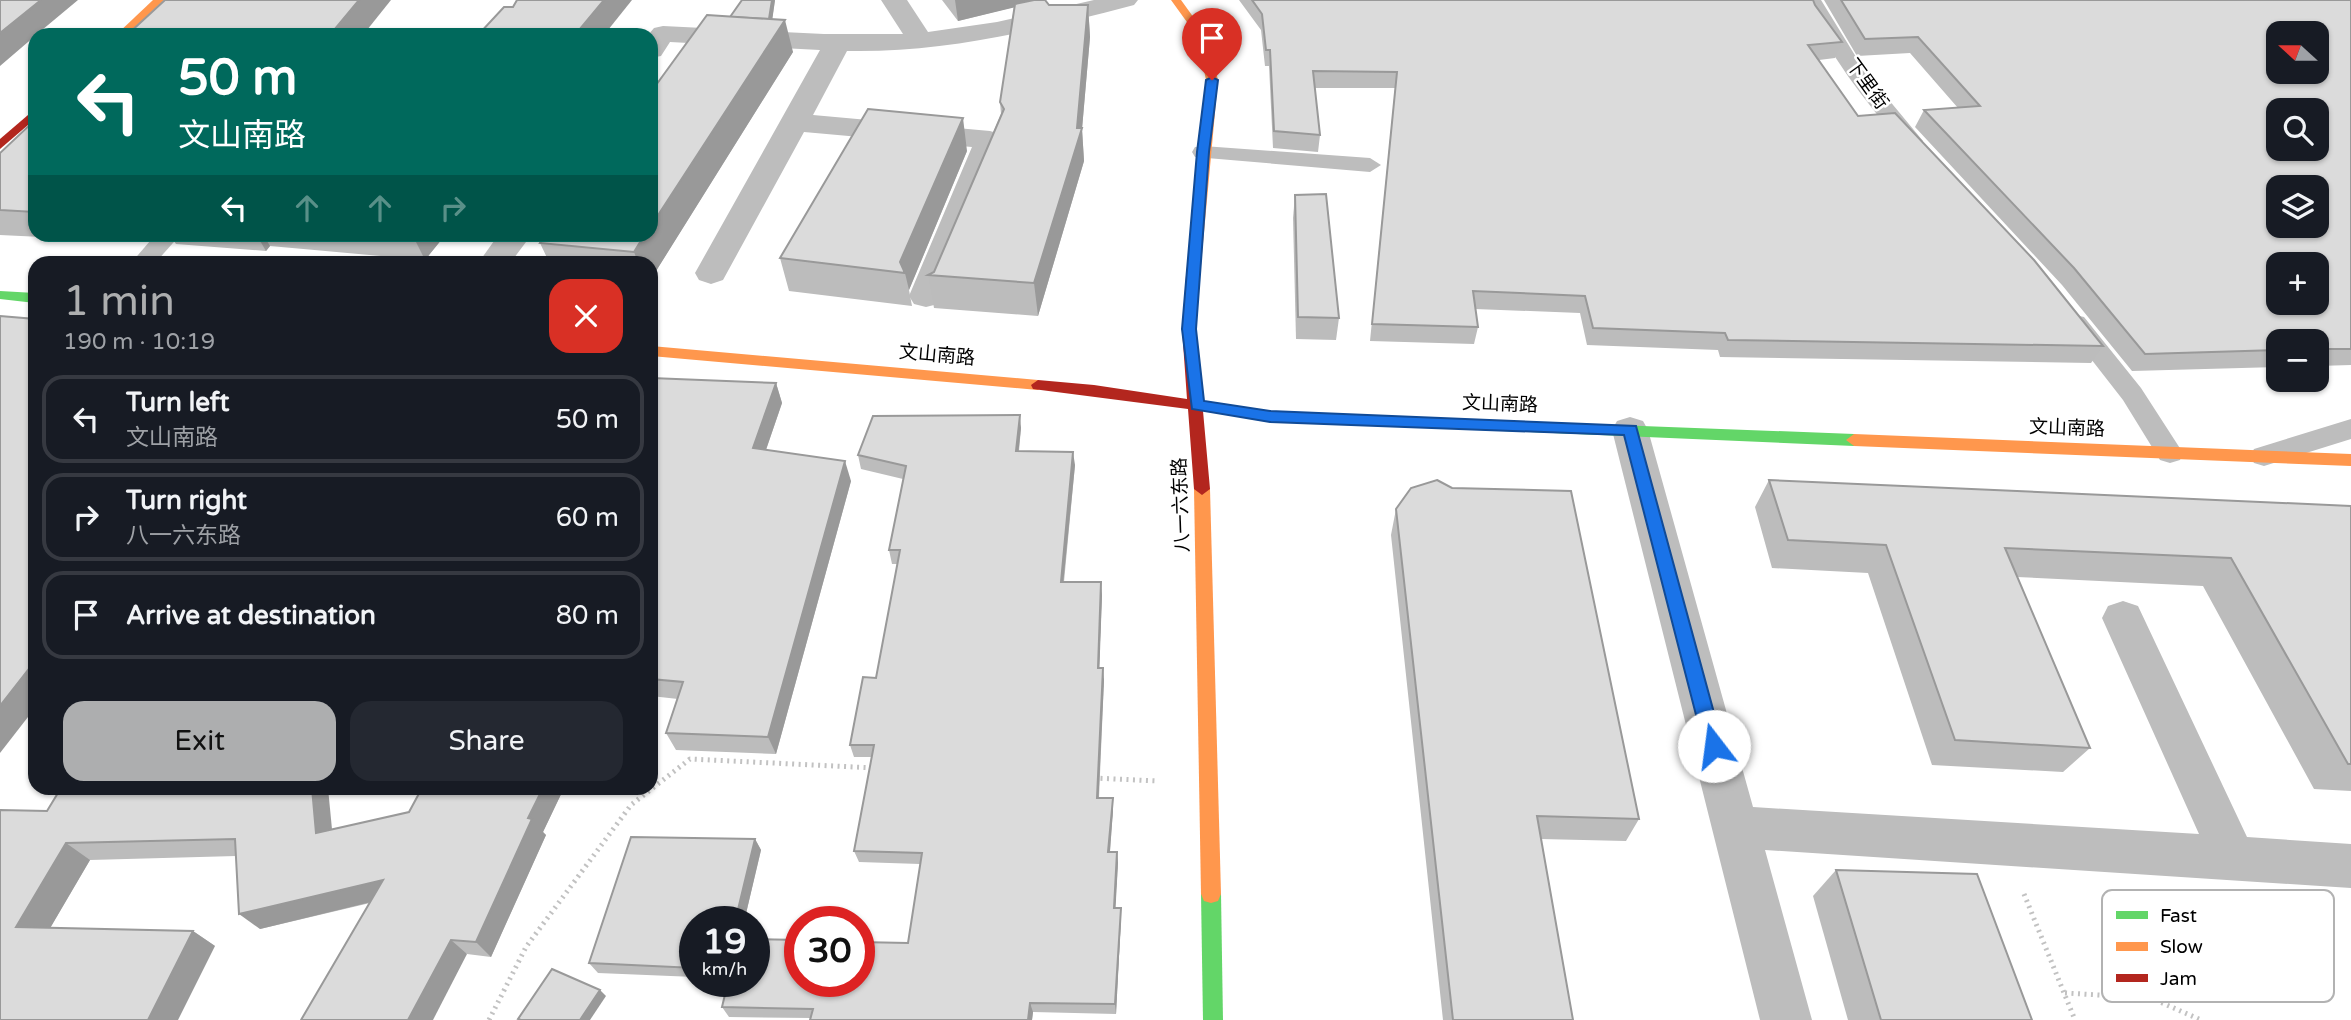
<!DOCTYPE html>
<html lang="en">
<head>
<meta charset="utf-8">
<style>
  :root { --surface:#171b24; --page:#242831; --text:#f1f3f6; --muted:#9ea1a6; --line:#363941; --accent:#adaeaf }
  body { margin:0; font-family:"Varela Round","Noto Sans SC",sans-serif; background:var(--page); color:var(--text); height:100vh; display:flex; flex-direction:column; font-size:26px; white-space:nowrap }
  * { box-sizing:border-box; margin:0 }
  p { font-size:23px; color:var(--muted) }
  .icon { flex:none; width:38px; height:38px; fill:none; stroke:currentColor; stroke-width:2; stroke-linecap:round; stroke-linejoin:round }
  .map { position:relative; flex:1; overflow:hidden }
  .drawer { position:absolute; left:28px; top:256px; width:630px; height:539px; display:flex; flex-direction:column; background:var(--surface); border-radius:21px; box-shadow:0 2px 5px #0004 }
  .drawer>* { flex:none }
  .guide { position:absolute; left:28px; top:28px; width:630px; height:214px; border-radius:21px; box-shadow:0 2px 5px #0004; background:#00695c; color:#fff; overflow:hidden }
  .needle { width:46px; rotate:291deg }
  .buttons { position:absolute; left:2266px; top:21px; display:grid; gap:14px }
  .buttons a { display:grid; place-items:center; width:63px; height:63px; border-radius:14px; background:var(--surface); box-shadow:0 2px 5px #0004; font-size:35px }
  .speed { position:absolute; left:679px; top:906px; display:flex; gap:14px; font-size:35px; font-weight:700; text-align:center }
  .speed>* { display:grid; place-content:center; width:91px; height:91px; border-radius:50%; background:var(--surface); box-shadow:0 2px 5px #0004; line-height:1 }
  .speed small { font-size:18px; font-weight:400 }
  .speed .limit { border:10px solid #d22; background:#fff; color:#111 }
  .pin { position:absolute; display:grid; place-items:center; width:60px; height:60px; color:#fff; margin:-72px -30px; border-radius:50% 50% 50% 0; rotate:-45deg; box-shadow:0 0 7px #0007 }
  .pin .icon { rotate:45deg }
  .me { position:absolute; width:77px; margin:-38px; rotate:345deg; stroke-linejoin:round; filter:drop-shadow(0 0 5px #0008) }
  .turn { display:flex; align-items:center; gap:24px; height:147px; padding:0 35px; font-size:32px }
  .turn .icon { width:91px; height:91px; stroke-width:2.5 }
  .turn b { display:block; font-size:49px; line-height:60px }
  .lanes { display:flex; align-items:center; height:66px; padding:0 35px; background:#0003; justify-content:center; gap:35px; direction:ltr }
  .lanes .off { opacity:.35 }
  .round { display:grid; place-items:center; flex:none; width:74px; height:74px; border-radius:21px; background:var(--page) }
  .summary { display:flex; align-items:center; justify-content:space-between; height:119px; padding:0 35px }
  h1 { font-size:42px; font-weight:600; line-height:52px; color:var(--accent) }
  .action { display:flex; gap:14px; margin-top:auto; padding:14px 35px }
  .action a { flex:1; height:80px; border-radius:21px; background:var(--accent); color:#111; font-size:28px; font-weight:600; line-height:80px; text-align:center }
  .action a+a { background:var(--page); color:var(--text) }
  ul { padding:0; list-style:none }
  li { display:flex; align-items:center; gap:21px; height:88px; margin:0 14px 10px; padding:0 21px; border:4px solid var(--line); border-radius:21px }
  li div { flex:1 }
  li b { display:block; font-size:26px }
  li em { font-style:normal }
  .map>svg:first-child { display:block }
</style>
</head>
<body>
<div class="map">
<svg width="2351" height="1020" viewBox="0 0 2351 1020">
  <rect width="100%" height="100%" fill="#fff"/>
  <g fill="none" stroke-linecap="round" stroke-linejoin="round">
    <g stroke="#c2c2c2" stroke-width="5" stroke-dasharray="2 4.5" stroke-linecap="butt">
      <path d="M 1094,778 L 1158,781"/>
      <path d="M 2024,894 L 2075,1020"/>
      <path d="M 2065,993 L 2151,998 L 2201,1020"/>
      <path d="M 489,1020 L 526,947 L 631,805 L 690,759 L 875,768"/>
    </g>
    <g fill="#bdbdbd" fill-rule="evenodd">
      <path d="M 1803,0 L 1821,0 L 1864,70 L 1923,141 L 1920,146 L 1904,146 C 1864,101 1829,54 1803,0 Z"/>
      <path d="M 1203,146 L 1370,158 L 1381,165 L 1370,172 L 1195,157 L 1192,152 L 1195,147 Z"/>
      <path d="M 156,234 L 181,234 L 156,262 L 132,262 Z"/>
      <path d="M 2075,315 L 2084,317 L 2141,388 L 2183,453 L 2180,460 L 2170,463 L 2160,460 L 2123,400 L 2063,323 L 2066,317 Z"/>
      <path d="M 2351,419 L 2351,439 L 2264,466 L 2254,463 L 2250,456 L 2254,449 Z"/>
    </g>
    <g fill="#bdbdbd" fill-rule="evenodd">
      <path d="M 881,0 L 907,0 L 928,32 L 997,22 L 1094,0 L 1138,0 L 1134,5 C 1039,30 946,53 847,51 L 813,115 L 990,131 L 1000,134 L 1005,140 L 938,304 L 926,307 L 914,304 L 909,296 L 972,147 L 804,132 L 723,280 L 711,284 L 699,280 L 695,273 L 820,50 L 670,42 L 661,56 L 651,58 L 651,35 L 648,35 L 654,28 L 663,26 L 824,34 L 903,34 Z"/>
      <path d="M 499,234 L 532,234 L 511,262 L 479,262 Z"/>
      <path d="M 1630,417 L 1643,421 L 1648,430 L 1753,807 L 2199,834 L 2102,618 L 2108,606 L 2123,601 L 2138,606 L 2247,837 L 2351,844 L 2351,888 L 1765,850 L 1812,1020 L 1760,1020 L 1612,430 L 1617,421 Z"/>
    </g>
    <g fill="#63d668" fill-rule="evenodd">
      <path d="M 0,291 L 35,293 L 35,303 L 0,299 Z"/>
      <path d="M 1434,418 L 1854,434 L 1862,440 L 1854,446 L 1434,428 L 1427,423 Z"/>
      <path d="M 1211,885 L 1218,887 L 1221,894 L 1223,1020 L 1203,1020 L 1201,894 L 1204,887 Z"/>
    </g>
    <g fill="#ff974d" fill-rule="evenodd">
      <path d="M 153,0 L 164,0 L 127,35 L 116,35 Z"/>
      <path d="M 1171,0 L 1181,0 L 1207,36 L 1218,80 L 1200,276 L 1193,280 L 1186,276 L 1206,80 L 1197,36 Z"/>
      <path d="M 651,346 L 1038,380 L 1045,385 L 1038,390 L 651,356 Z"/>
      <path d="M 1854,434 L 2351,454 L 2351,466 L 1854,446 L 1846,440 Z"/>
      <path d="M 1202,483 L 1210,489 L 1221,894 L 1218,901 L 1211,903 L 1204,901 L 1201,894 L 1194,489 Z"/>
    </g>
    <g fill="#b3261e" fill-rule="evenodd">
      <path d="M 35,109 L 35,119 L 0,149 L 0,139 Z"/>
      <path d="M 1193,272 L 1200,276 L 1196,329 L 1202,401 L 1270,411 L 1434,418 L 1439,419 L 1441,423 L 1439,427 L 1270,421 L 1203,411 L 1210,489 L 1202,495 L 1194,489 L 1188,409 L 1033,389 L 1031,385 L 1038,380 L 1094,385 L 1187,399 L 1182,329 L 1186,276 Z"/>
    </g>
  </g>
  <g fill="#bcbcbc">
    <path d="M 742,0 L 775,0 L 772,19 L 793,52 L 651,279 L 651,262 L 549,262 L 540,243 L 730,17 Z"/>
    <path d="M 942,0 L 1030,0 L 1049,5 L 1088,5 L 1090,37 L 1082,129 L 1084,161 L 1038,316 L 934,308 L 928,275 L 934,272 L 1001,114 L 1000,102 L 1014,7 L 958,21 Z"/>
    <path d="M 1239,0 L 1813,0 L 1815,5 L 1842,42 L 1835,58 L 1819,60 L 1858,116 L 2103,346 L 2091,363 L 1720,357 L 1718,350 L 1587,345 L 1580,313 L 1475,309 L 1478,327 L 1474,344 L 1370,341 L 1395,88 L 1315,88 L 1320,135 L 1318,152 L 1273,148 L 1269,66 L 1265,66 L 1261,30 Z"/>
    <path d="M 1824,0 L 2351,0 L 2351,365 L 2317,366 L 2317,341 L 2278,341 L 2278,367 L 2132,371 L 2062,285 L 1915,127 L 1924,110 L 1958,108 L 1910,53 L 1857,56 Z"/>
    <path d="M 35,120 L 35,234 L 153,234 L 146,242 L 0,235 L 0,153 Z"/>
    <path d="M 967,151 L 909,290 L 912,306 L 789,291 L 780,258 Z"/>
    <path d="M 1295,195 L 1339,318 L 1336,340 L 1296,339 L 1293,218 Z"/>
    <path d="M 169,234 L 446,234 L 425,260 L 270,246 L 266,251 L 176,244 Z"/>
    <path d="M 651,378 L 776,383 L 782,403 L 766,450 L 851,481 L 776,754 L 676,750 L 666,733 L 678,699 L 651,696 Z"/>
    <path d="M 1021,428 L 1019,451 L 1075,465 L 1064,582 L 1102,595 L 1099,668 L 1104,680 L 1099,798 L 1113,798 L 1113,810 L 1110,852 L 1117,852 L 1118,863 L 1115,908 L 1121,918 L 1116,1014 L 1033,1012 L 1032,1020 L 810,1020 L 811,1018 L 729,1017 L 722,1007 L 908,943 L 920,864 L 859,862 L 854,851 L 872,757 L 854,757 L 850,745 L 876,678 L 897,564 L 892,564 L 889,550 L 903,479 L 861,469 L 858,455 Z"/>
    <path d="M 1769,480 L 2351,506 L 2351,791 L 2314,789 L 2203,586 L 2017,577 L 2090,748 L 2063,772 L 1932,765 L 1868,573 L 1772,568 L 1755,507 Z"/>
    <path d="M 1396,509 L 1639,819 L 1626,841 L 1541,839 L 1573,1020 L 1443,1020 L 1391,535 Z"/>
    <path d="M 422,788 L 564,788 L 543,832 L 546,835 L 491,957 L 467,954 L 370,903 L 260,929 L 236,856 L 90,860 L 50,928 L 193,931 L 215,946 L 0,1020 L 0,810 L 332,830 L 409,812 Z"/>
    <path d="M 755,839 L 761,850 L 744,922 L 695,922 L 695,977 L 598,973 L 589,963 Z"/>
    <path d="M 1836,870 L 2032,1020 L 1848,1020 L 1813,896 Z"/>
  </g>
  <g fill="#999">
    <path d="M 41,0 L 78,0 L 36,35 L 35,35 L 35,36 L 0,66 L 0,33 Z"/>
    <path d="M 359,0 L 391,0 L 363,35 L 330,35 Z"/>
    <path d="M 604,0 L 632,0 L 604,35 L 575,35 Z"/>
    <path d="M 772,0 L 775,0 L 771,29 L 769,21 Z"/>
    <path d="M 955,0 L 1030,0 L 1031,12 L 1020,6 L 958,21 Z"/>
    <path d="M 1088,5 L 1090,37 L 1082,129 L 1084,161 L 1038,316 L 1034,283 L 1077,128 Z"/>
    <path d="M 785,20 L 793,52 L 651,279 L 651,262 L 638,262 L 634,252 L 645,234 L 651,234 L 651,226 Z"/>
    <path d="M 963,118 L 967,151 L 909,290 L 905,273 L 900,262 Z"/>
    <path d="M 140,234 L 153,234 L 146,242 Z"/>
    <path d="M 256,234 L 263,234 L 270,246 L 266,251 Z"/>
    <path d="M 412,234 L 446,234 L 425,260 Z"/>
    <path d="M 776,383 L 782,403 L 760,467 L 753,448 Z"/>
    <path d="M 1020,415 L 1021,428 L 1017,465 L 1016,451 Z"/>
    <path d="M 1073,452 L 1075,465 L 1062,595 L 1061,582 Z"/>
    <path d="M 845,461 L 851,481 L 776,754 L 768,737 Z"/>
    <path d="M 1101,582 L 1102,595 L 1099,680 L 1098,668 Z"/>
    <path d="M 35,661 L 35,708 L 0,753 L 0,706 Z"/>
    <path d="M 1103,668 L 1104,680 L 1098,809 L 1097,798 Z"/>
    <path d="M 312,788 L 328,788 L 334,850 L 316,833 Z"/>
    <path d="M 543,788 L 564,788 L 543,832 L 546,835 L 491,957 L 476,942 L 528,818 Z"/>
    <path d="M 1113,798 L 1113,810 L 1109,863 L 1108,852 Z"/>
    <path d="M 755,839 L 761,850 L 744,922 L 735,922 Z"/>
    <path d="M 66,843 L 90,860 L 42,942 L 16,927 Z"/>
    <path d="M 1117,852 L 1118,863 L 1115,918 L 1114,908 Z"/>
    <path d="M 383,880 L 400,895 L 260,929 L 239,914 Z"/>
    <path d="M 1121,908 L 1121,918 L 1116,1014 L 1115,1004 Z"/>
    <path d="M 193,931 L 215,946 L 178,1020 L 148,1020 Z"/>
    <path d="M 451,940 L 467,954 L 433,1020 L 408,1020 Z"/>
    <path d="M 600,990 L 606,996 L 590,1020 L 580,1020 Z"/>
    <path d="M 1030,1003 L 1033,1012 L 1032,1020 L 1028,1020 Z"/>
  </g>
  <g fill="#dbdbdb" stroke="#999" stroke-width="2" fill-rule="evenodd">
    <path d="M 0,0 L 41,0 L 0,33 Z"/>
    <path d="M 165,0 L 359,0 L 330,35 L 127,35 Z"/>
    <path d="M 517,0 L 604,0 L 575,35 L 478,35 L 504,7 L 513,7 Z"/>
    <path d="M 742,0 L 772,0 L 769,19 L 730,17 Z"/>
    <path d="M 1034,0 L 1045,0 L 1049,5 L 1088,5 L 1077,128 L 1082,128 L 1034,283 L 928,275 L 934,272 L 1004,109 L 1000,102 L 1015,4 Z"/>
    <path d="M 1252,0 L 1813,0 L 1815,5 L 1842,42 L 1808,45 L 1858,116 L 1895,113 L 2034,260 L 2103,346 L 1728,340 L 1725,333 L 1593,328 L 1585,296 L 1473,291 L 1478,327 L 1372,324 L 1397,72 L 1313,71 L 1320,135 L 1274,131 L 1270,50 L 1266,50 L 1262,14 Z"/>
    <path d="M 1841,0 L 2351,0 L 2351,349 L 2317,349 L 2317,341 L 2278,341 L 2278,350 L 2145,354 L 2074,268 L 1924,110 L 1980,106 L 1918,37 L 1865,39 ZM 2278,33 L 2317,33 L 2317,72 L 2278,72 ZM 2278,110 L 2317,110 L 2317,149 L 2278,149 ZM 2278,187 L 2317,187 L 2317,226 L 2278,226 ZM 2278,264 L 2317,264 L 2317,303 L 2278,303 Z"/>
    <path d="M 707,15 L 785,20 L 651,226 L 651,92 Z"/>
    <path d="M 868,109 L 963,118 L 900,262 L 905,273 L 780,258 Z"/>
    <path d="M 35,120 L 35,212 L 0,210 L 0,153 Z"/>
    <path d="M 1326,194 L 1339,318 L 1298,317 L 1295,195 Z"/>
    <path d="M 546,234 L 645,234 L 634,252 L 540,243 Z"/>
    <path d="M 0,316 L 35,319 L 35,661 L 0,706 Z"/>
    <path d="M 651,378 L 776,383 L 753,448 L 845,461 L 768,737 L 666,733 L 683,682 L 651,679 Z"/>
    <path d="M 1020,415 L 1016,451 L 1073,452 L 1061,582 L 1101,582 L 1098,668 L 1103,668 L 1097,798 L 1113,798 L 1108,852 L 1117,852 L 1114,908 L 1121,908 L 1115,1004 L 1030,1003 L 1028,1020 L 810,1020 L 813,1009 L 722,1007 L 728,982 L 754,982 L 754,939 L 800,940 L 800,982 L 859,982 L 859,942 L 908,943 L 922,853 L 854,851 L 874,745 L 850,745 L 863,677 L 876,678 L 900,550 L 889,550 L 906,466 L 858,455 L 873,416 Z"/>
    <path d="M 1437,480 L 1452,488 L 1571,491 L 1639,819 L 1537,816 L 1573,1020 L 1453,1020 L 1396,509 L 1411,488 Z"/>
    <path d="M 1769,480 L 2351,506 L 2351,764 L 2348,764 L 2231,558 L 2005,548 L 2090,748 L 1955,740 L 1886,545 L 1788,540 Z"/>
    <path d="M 61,788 L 312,788 L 316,833 L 409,812 L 422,788 L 543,788 L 528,818 L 532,819 L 476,942 L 451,940 L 408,1020 L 301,1020 L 383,880 L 239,914 L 235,839 L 66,843 L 16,927 L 193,931 L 148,1020 L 0,1020 L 0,810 L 47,811 Z"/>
    <path d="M 631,837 L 755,839 L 735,922 L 695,922 L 695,968 L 589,963 Z"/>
    <path d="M 1836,870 L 1977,874 L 2032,1020 L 1881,1020 Z"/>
    <path d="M 552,969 L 600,990 L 580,1020 L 521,1020 L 518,1019 Z"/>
  </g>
  <path fill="#1a73e8" stroke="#114b97" stroke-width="2" d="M 1212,77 L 1218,80 L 1209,152 L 1196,329 L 1204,401 L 1270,411 L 1636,426 L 1723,746 L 1720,752 L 1707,752 L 1704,746 L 1624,435 L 1270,422 L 1192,409 L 1182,329 L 1197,152 L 1206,80 Z"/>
  <g text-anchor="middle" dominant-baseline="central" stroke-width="5" stroke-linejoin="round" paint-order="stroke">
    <g font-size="19" fill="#000" stroke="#fff">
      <text transform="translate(1867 84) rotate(54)">下里街</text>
      <text transform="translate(937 355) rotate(5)">文山南路</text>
      <text transform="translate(1500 404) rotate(2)">文山南路</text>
      <text transform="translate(2067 428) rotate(2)">文山南路</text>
      <text transform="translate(1181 505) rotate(-92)">八一六东路</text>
    </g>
  </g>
  <rect x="2102" y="890" width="232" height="112" rx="10" fill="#fff" stroke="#b2b2b2" stroke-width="2"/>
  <rect x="2116" y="911" width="32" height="8" fill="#63d668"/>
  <rect x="2116" y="942" width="32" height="9" fill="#ff974d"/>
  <rect x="2116" y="974" width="32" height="8" fill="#b3261e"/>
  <g font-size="19" fill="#000">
    <text x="2160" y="922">Fast</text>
    <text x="2160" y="953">Slow</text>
    <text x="2160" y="985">Jam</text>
  </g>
</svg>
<div class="buttons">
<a><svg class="needle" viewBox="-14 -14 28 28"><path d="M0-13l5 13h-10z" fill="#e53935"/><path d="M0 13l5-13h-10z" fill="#9ea1a6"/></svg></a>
<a><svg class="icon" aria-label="search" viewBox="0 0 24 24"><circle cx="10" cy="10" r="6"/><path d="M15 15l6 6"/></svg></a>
<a><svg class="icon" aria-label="layers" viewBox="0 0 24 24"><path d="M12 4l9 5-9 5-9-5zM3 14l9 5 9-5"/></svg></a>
<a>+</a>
<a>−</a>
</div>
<div class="speed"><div>19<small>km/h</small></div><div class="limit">30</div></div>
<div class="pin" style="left:1212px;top:80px;background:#d93025"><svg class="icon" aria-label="arrive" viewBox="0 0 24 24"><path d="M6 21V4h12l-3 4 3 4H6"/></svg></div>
<svg class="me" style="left:1714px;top:746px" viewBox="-20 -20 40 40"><circle r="19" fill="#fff"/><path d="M0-13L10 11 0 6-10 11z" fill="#1a73e8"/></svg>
<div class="guide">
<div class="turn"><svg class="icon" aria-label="left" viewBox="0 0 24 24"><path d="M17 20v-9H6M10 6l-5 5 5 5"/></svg><div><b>50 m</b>文山南路</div></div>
<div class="lanes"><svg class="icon" aria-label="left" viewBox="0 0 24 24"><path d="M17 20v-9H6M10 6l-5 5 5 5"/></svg><svg class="icon off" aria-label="ahead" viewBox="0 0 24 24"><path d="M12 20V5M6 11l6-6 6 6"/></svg><svg class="icon off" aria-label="ahead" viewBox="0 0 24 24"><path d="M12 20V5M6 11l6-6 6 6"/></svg><svg class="icon off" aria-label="right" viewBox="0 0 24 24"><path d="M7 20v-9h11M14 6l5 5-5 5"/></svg></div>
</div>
<section class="drawer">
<div class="summary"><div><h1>1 min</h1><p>190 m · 10:19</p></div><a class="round" style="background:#d93025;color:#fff"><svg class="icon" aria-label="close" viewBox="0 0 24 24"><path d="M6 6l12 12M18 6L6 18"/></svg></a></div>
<ul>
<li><svg class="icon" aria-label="left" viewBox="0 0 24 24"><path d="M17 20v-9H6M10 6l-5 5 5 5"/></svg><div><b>Turn left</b><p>文山南路</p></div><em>50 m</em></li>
<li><svg class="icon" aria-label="right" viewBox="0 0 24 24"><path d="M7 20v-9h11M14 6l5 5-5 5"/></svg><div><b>Turn right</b><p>八一六东路</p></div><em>60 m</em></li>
<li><svg class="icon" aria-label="arrive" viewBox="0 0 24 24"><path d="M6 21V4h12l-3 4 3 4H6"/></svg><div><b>Arrive at destination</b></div><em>80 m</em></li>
</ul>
<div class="action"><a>Exit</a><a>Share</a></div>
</section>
</div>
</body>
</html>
